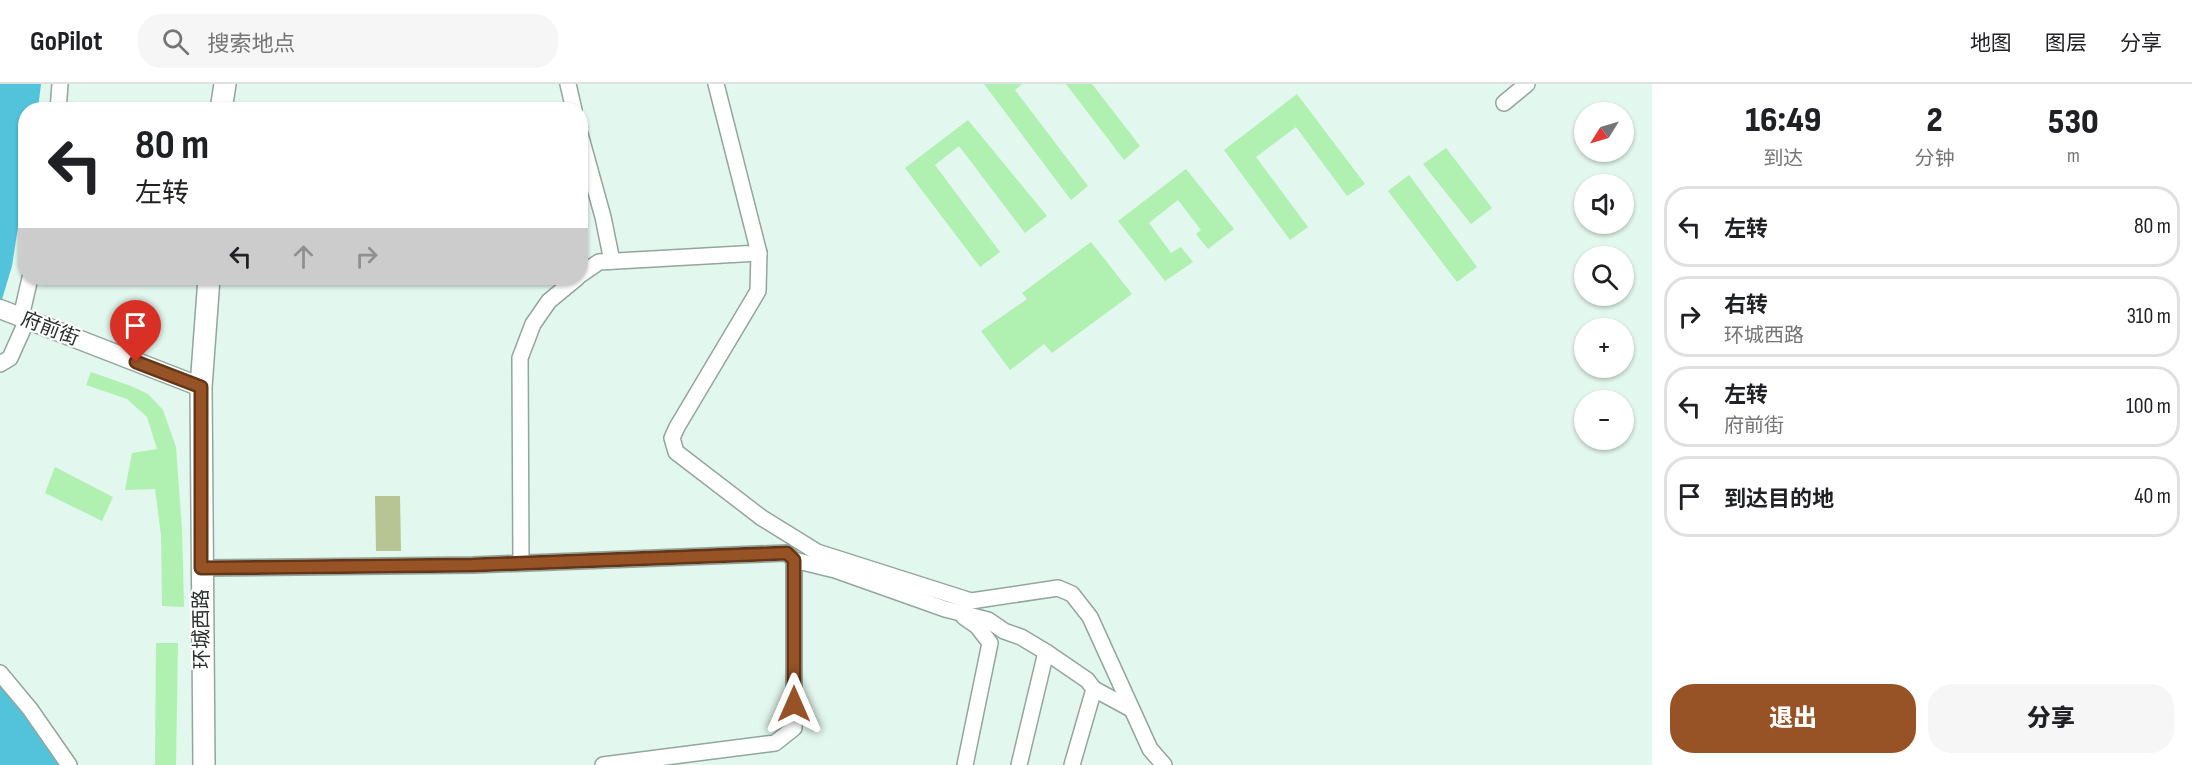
<!DOCTYPE html>
<html lang="zh">
<head>
<meta charset="utf-8">
<style>
  :root { --surface:#fff; --page:#f6f6f6; --text:#202124; --muted:#757577; --line:#e0e0e0; --accent:#975325 }
  body { margin:0; font-family:"Sofia Sans Condensed","Noto Sans SC",sans-serif; background:var(--page); color:var(--text); height:100vh; display:flex; flex-direction:column; font-size:22px; white-space:nowrap }
  * { box-sizing:border-box; margin:0 }
  p { font-size:20px; color:var(--muted) }
  .icon { flex:none; width:33px; height:33px; fill:none; stroke:currentColor; stroke-width:2; stroke-linecap:round; stroke-linejoin:round }
  .map { position:relative; flex:1; overflow:hidden }
  .side { display:flex; flex-direction:column; background:var(--surface); width:540px }
  .side>* { flex:none }
  .banner { position:absolute; left:18px; top:18px; width:570px; height:183px; border-radius:24px; box-shadow:0 2px 4px #0004; background:#fff; color:var(--text); overflow:hidden }
  .needle { width:39px; rotate:233deg }
  .fabs { position:absolute; left:1574px; top:18px; display:grid; gap:12px }
  .fabs a { display:grid; place-items:center; width:60px; height:60px; border-radius:50%; background:var(--surface); box-shadow:0 2px 4px #0004; font-size:30px }
  .pin { position:absolute; display:grid; place-items:center; width:51px; height:51px; color:#fff; margin:-62px -26px; border-radius:50% 50% 50% 0; rotate:-45deg; box-shadow:0 0 6px #0007 }
  .pin .icon { rotate:45deg }
  .me { position:absolute; width:66px; margin:-33px; rotate:0deg; stroke-linejoin:round; filter:drop-shadow(0 0 4px #0008) }
  .turn { display:flex; align-items:center; gap:21px; height:126px; padding:0 18px; font-size:27px }
  .turn .icon { width:78px; height:78px; stroke-width:2.5 }
  .turn b { display:block; font-size:42px; line-height:51px }
  .lanes { display:flex; align-items:center; height:57px; padding:0 18px; background:#0003; justify-content:center; gap:30px; direction:ltr }
  .lanes .off { opacity:.35 }
  .eta { display:flex; justify-content:space-evenly; align-items:center; height:102px; text-align:center }
  .eta b { font-size:36px; font-weight:800; line-height:42px }
  .primary-button { display:flex; gap:12px; margin-top:auto; padding:12px 18px }
  .primary-button a { flex:1; height:69px; border-radius:24px; background:var(--accent); color:#fff; font-size:24px; font-weight:800; line-height:69px; text-align:center }
  .primary-button a+a { background:var(--page); color:var(--text) }
  ul { padding:0; list-style:none }
  li { display:flex; align-items:center; gap:18px; height:81px; margin:0 12px 9px; padding:0 6px; border:3px solid var(--line); border-radius:24px }
  li div { flex:1 }
  li b { display:block; font-size:22px }
  li em { font-style:normal }
  header { display:flex; align-items:center; gap:36px; box-sizing:border-box; height:84px; padding:0 30px; background:var(--surface); border-bottom:2px solid var(--line) }
  header strong { font-size:28px }
  nav { display:flex; gap:33px; margin-inline-start:auto; font-size:21px }
  .search { width:420px; height:54px; background:var(--page); display:flex; align-items:center; gap:15px; box-sizing:border-box; padding:0 21px; border-radius:24px; color:var(--muted); font-size:22px }
  main { display:flex; flex:1; min-height:0 }
  .map>svg:first-child { display:block }
</style>
</head>
<body>
<header>
<strong>GoPilot</strong>
<div class="search"><svg class="icon" aria-label="search" viewBox="0 0 24 24"><circle cx="10" cy="10" r="6"/><path d="M15 15l6 6"/></svg>搜索地点</div>
<nav><a>地图</a><a>图层</a><a>分享</a></nav>
</header>
<main>
<div class="map">
<svg width="1652" height="681" viewBox="0 0 1652 681">
  <rect width="100%" height="100%" fill="#e2f7ee"/>
  <path fill="#b6c593" d="M 375,412 L 400,412 L 401,467 L 376,467 Z"/>
  <g fill="#53c3dc">
    <path d="M 0,0 L 41,0 L 38,25 L 26,26 L 25,98 L 12,182 L 0,222 Z"/>
    <path d="M 0,598 L 61,681 L 0,681 Z"/>
  </g>
  <g fill="#b0f0b1">
    <path d="M 984,0 L 1022,0 L 1015,6 L 1088,102 L 1071,116 Z"/>
    <path d="M 1066,0 L 1092,0 L 1140,62 L 1124,76 Z"/>
    <path d="M 1297,10 L 1365,100 L 1347,112 L 1296,43 L 1256,73 L 1308,143 L 1290,156 L 1224,66 Z"/>
    <path d="M 968,36 L 1047,132 L 1025,149 L 959,62 L 935,81 L 1000,168 L 980,183 L 905,84 Z"/>
    <path d="M 1446,64 L 1492,124 L 1471,140 L 1423,80 Z"/>
    <path d="M 1186,85 L 1234,145 L 1208,165 L 1196,150 L 1201,146 L 1178,116 L 1149,139 L 1171,169 L 1181,163 L 1193,178 L 1165,197 L 1118,137 Z"/>
    <path d="M 1409,91 L 1477,183 L 1457,198 L 1388,107 Z"/>
    <path d="M 1091,158 L 1132,210 L 1052,269 L 1044,260 L 1010,286 L 981,247 L 1027,215 L 1022,209 Z"/>
    <path d="M 91,288 L 131,302 L 148,310 L 163,326 L 176,363 L 182,445 L 184,523 L 162,522 L 161,451 L 155,405 L 125,406 L 132,369 L 157,365 L 147,333 L 127,315 L 86,301 Z"/>
    <path d="M 55,383 L 113,413 L 102,437 L 45,409 Z"/>
    <path d="M 156,559 L 178,559 L 176,681 L 155,681 Z"/>
  </g>
  <g fill="none" stroke-linecap="round" stroke-linejoin="round">
    <defs>
      <g id="minor">
        <path d="M 568,0 L 574,26"/>
        <path d="M 1504,19 L 1527,0"/>
        <path d="M 58,26 L 60,0"/>
        <path d="M 580,50 L 603,133 L 612,177"/>
        <path d="M 759,169 L 758,207 L 677,343 L 672,354 L 676,368 L 762,434 L 817,468 L 971,517 L 1058,504 L 1072,510 L 1090,533 L 1150,665 L 1164,681"/>
        <path d="M 580,191 L 599,178 L 759,169 L 716,0"/>
        <path d="M 21,233 L 30,194"/>
        <path d="M 0,280 L 10,274 L 27,236"/>
        <path d="M 521,479 L 520,274 L 533,240 L 549,217 L 577,194"/>
        <path d="M 201,484 L 473,481 L 787,469 L 794,476 L 835,486 L 945,525 L 988,536 L 1004,547 L 1021,553 L 1046,568 L 1087,596 L 1094,605 L 1131,625"/>
        <path d="M 964,533 L 977,542 L 990,559 L 965,681"/>
        <path d="M 0,589 L 30,625 L 69,681"/>
        <path d="M 603,681 L 775,659 L 794,644 L 794,476"/>
        <path d="M 1019,681 L 1046,568"/>
        <path d="M 1072,681 L 1094,605"/>
      </g>
      <path id="tertiary" d="M 0,225 L 201,303"/>
      <g id="secondary">
        <path d="M 221,26 L 225,0"/>
        <path d="M 204,681 L 201,303 L 209,194"/>
      </g>
    </defs>
    <use href="#minor" stroke="#93a69e" stroke-width="18"/>
    <use href="#tertiary" stroke="#93a69e" stroke-width="21"/>
    <use href="#secondary" stroke="#93a69e" stroke-width="24"/>
    <use href="#minor" stroke="#fff" stroke-width="15"/>
    <use href="#tertiary" stroke="#fff" stroke-width="18"/>
    <use href="#secondary" stroke="#fff" stroke-width="21"/>
  </g>
  <g fill="none" stroke-linecap="round" stroke-linejoin="round">
    <defs>
      <path id="route" d="M 136,278 L 201,303 L 201,484 L 473,481 L 787,469 L 794,476 L 794,620"/>
    </defs>
    <use href="#route" stroke="#623618" stroke-width="15"/>
    <use href="#route" stroke="#975325" stroke-width="10"/>
  </g>
  <g text-anchor="middle" dominant-baseline="central" stroke-width="4.5" stroke-linejoin="round" paint-order="stroke">
    <g font-size="20" fill="#282f2c" stroke="#fff">
      <text transform="translate(50 245) rotate(21)">府前街</text>
      <text transform="translate(202 545) rotate(-91)">环城西路</text>
    </g>
  </g>
</svg>
<div class="fabs">
<a><svg class="needle" viewBox="-14 -14 28 28"><path d="M0-13l5 13h-10z" fill="#e53935"/><path d="M0 13l5-13h-10z" fill="#757577"/></svg></a>
<a><svg class="icon" aria-label="sound" viewBox="0 0 24 24"><path d="M4 9h4l5-4v14l-5-4H4zM17 9q2 3 0 6"/></svg></a>
<a><svg class="icon" aria-label="search" viewBox="0 0 24 24"><circle cx="10" cy="10" r="6"/><path d="M15 15l6 6"/></svg></a>
<a>+</a>
<a>−</a>
</div>
<div class="pin" style="left:136px;top:278px;background:#d93025"><svg class="icon" aria-label="arrive" viewBox="0 0 24 24"><path d="M6 21V4h12l-3 4 3 4H6"/></svg></div>
<svg class="me" style="left:794px;top:620px" viewBox="-20 -20 40 40"><path d="M0-17L14 15 0 8-14 15z" fill="#975325" stroke="#fff" stroke-width="4"/></svg>
<div class="banner">
<div class="turn"><svg class="icon" aria-label="left" viewBox="0 0 24 24"><path d="M17 20v-9H6M10 6l-5 5 5 5"/></svg><div><b>80 m</b>左转</div></div>
<div class="lanes"><svg class="icon" aria-label="left" viewBox="0 0 24 24"><path d="M17 20v-9H6M10 6l-5 5 5 5"/></svg><svg class="icon off" aria-label="ahead" viewBox="0 0 24 24"><path d="M12 20V5M6 11l6-6 6 6"/></svg><svg class="icon off" aria-label="right" viewBox="0 0 24 24"><path d="M7 20v-9h11M14 6l5 5-5 5"/></svg></div>
</div>
</div>
<section class="side">
<div class="eta">
<div><b>16:49</b><p>到达</p></div>
<div><b>2</b><p>分钟</p></div>
<div><b>530</b><p>m</p></div>
</div>
<ul>
<li><svg class="icon" aria-label="left" viewBox="0 0 24 24"><path d="M17 20v-9H6M10 6l-5 5 5 5"/></svg><div><b>左转</b></div><em>80 m</em></li>
<li><svg class="icon" aria-label="right" viewBox="0 0 24 24"><path d="M7 20v-9h11M14 6l5 5-5 5"/></svg><div><b>右转</b><p>环城西路</p></div><em>310 m</em></li>
<li><svg class="icon" aria-label="left" viewBox="0 0 24 24"><path d="M17 20v-9H6M10 6l-5 5 5 5"/></svg><div><b>左转</b><p>府前街</p></div><em>100 m</em></li>
<li><svg class="icon" aria-label="arrive" viewBox="0 0 24 24"><path d="M6 21V4h12l-3 4 3 4H6"/></svg><div><b>到达目的地</b></div><em>40 m</em></li>
</ul>
<div class="primary-button"><a>退出</a><a>分享</a></div>
</section>
</main>
</body>
</html>
